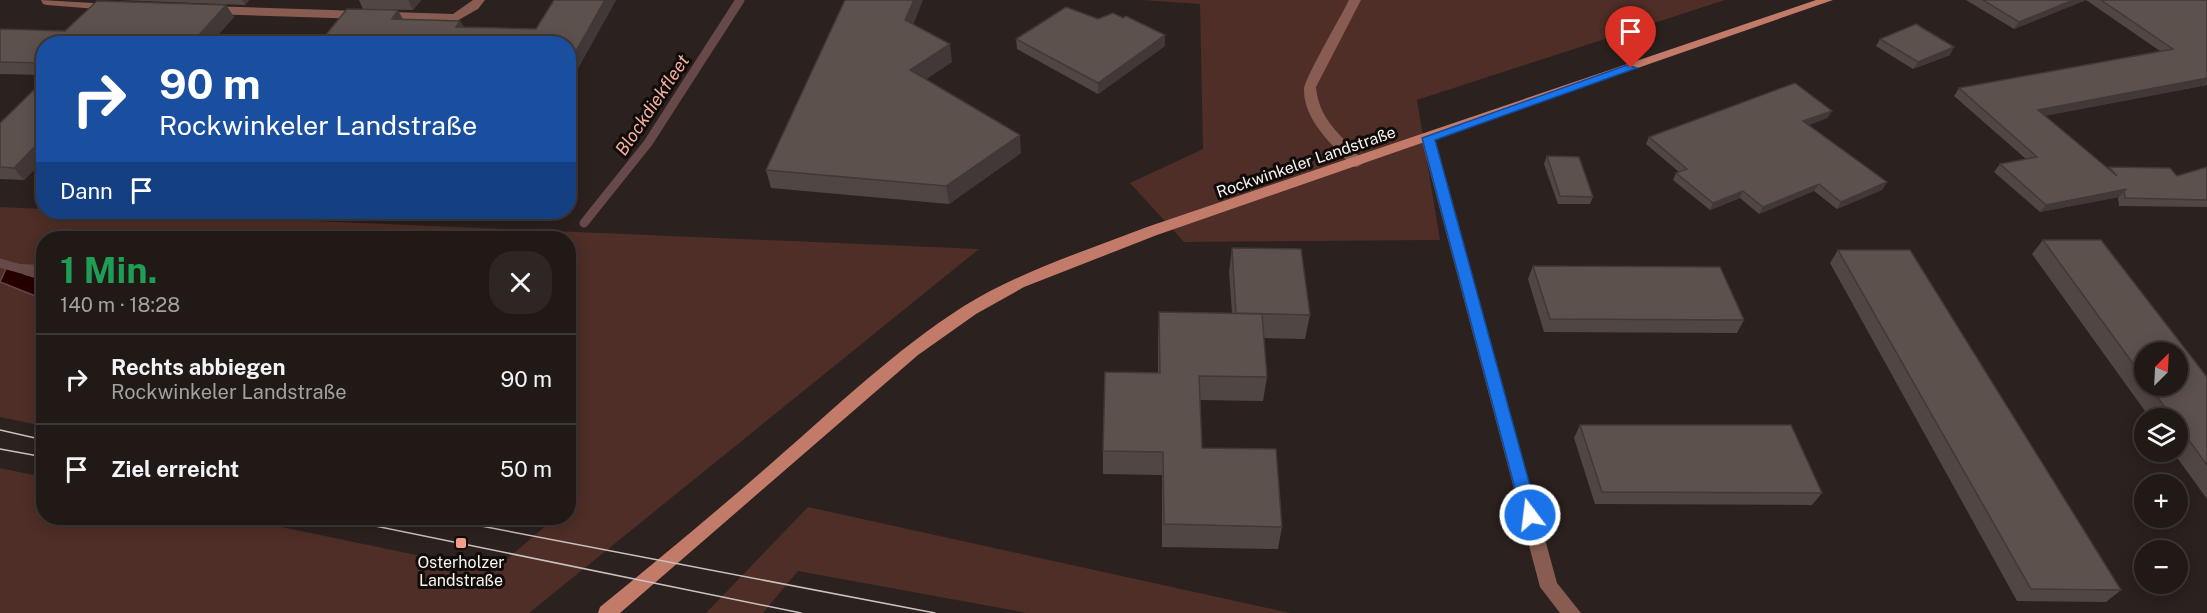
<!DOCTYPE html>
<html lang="de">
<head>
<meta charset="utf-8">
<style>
  :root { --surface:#201916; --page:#2d2623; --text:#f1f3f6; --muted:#a2a0a1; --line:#3d3835 }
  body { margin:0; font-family:"Public Sans",sans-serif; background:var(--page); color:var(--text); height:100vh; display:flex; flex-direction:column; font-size:22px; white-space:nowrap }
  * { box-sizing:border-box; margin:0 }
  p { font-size:20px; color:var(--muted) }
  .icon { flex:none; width:33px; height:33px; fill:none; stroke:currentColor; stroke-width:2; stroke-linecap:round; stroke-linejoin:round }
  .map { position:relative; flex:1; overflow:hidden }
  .drawer { position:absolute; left:36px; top:231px; width:540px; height:294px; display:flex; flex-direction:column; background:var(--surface); border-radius:24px; box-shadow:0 3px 15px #0003,0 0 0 2px var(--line) }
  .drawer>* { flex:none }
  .banner { position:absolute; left:36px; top:36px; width:540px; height:183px; border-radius:24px; box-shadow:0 3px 15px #0003,0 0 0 2px var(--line); background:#1a4fa0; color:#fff; overflow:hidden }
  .needle { width:39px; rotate:24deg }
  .fabs { position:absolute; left:2134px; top:342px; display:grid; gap:12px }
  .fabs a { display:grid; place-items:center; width:54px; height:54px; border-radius:50%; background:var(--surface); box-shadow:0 3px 15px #0003,0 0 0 2px var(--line); font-size:30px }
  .pin { position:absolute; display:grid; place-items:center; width:51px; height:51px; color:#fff; margin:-62px -26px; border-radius:50% 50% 50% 0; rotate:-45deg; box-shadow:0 0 6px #0007 }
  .pin .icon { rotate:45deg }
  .me { position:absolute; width:66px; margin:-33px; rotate:345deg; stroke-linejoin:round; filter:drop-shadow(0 0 4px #0008) }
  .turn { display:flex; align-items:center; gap:21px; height:126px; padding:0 24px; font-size:27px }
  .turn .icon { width:78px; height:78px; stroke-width:2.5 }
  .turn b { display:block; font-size:42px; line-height:51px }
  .then { display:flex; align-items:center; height:57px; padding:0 24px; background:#0003; gap:12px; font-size:22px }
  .round { display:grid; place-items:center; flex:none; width:63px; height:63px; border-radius:24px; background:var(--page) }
  .headline { display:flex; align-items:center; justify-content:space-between; height:102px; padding:0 24px }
  h1 { font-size:36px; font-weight:700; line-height:45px; color:#1e9e55 }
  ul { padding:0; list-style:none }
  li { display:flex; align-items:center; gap:18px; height:90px; padding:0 24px; border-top:2px solid var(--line) }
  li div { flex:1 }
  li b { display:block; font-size:22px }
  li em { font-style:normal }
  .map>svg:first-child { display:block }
</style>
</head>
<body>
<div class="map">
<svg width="2207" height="613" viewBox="0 0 2207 613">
  <rect width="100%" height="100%" fill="#2b211e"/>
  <g fill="#4e2e26">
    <path d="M 1142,0 L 1725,0 L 1417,100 L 1440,240 L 1184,242 L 1130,183 L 1203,149 L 1200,4 Z"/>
    <path d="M 0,207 L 43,209 L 44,212 L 103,212 L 979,249 L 529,613 L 0,613 L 0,468 L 43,477 L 44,518 L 238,518 L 493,571 L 549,523 L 518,518 L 568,518 L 568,238 L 44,238 L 43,426 L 0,417 Z"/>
    <path d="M 808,507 L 1290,613 L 1027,613 L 798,571 L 763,613 L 706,613 Z"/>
  </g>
  <path fill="#260000" stroke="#664948" stroke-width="1.5" d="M 8,264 L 43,266 L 43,299 L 0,282 Z"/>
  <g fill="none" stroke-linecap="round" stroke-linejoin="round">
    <g stroke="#664948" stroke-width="9">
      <path d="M 584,223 L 648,143 L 740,0"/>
      <path d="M 0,263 L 32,272"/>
    </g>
    <path stroke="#664948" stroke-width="11" d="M 27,270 L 44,275"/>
    <g fill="#885c51" fill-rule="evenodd">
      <path d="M 41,0 L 110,4 L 116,7 L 110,10 L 47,5 L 43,4 Z"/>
      <path d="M 473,0 L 485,0 L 478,9 L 455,22 L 209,14 L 203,10 L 209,6 L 453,14 Z"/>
      <path d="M 1349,0 L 1361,0 L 1316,87 C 1319,123 1345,136 1364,163 L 1357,167 L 1352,166 C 1333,145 1304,121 1304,90 C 1304,79 1342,15 1349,0 Z"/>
      <path d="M 1428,134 L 1435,138 L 1557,583 L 1581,613 L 1560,613 L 1540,587 L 1421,138 Z"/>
    </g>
    <path fill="#c27a69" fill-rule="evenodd" d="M 1816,0 L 1833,0 L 1157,235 L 1024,287 L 976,314 L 918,355 L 620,613 L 598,613 L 600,607 C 659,559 717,511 774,461 C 836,407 895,350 964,306 C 1021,271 1085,251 1147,227 Z"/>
    <g stroke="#cac2c0" stroke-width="1.5">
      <path d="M 0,430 L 44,440"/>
      <path d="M 0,449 L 44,457"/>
      <path d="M 336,518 L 801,613"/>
      <path d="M 439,518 L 935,613"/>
    </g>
  </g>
  <g fill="#504643" fill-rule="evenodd">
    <path d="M 118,0 L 249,0 L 245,5 Z"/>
    <path d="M 359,0 L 421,0 L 413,10 L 363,9 Z"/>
    <path d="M 554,0 L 616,0 L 568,86 L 568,44 L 44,44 L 44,75 L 0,74 L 0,29 L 65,31 L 226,5 L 234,17 L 218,35 L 324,37 L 398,10 L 403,19 L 460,21 L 464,27 L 536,29 Z"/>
    <path d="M 1966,0 L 2207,0 L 2207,85 L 2044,116 L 2108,169 L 2109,167 L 2177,176 L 2207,167 L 2207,207 L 2119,206 L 2118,198 L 2119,197 L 2040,212 L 1994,172 L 2000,164 L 2026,159 L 1954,96 L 1959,88 L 2160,51 L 2086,0 L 2014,29 Z"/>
    <path d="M 913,25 L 952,62 L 926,79 L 1021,153 L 949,204 L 771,188 L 766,170 Z"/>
    <path d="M 1016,39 L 1165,46 L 1098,94 L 1017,49 Z"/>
    <path d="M 1880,39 L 1950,55 L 1913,69 L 1876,46 Z"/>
    <path d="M 44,80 L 44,160 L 24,180 L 0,179 L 0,123 Z"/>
    <path d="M 1832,111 L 1827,118 L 1808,125 L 1887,182 L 1882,190 L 1837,209 L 1814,191 L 1759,214 L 1740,198 L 1710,210 L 1673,180 L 1676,173 L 1679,172 L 1646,144 L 1649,137 Z"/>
    <path d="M 1547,156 L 1593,197 L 1590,204 L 1558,204 L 1544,164 Z"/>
    <path d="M 2043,240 L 2207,377 L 2207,499 L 2173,452 L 2178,452 L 2178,418 L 2150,418 L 2032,254 ZM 2145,352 L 2178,386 L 2145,386 Z"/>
    <path d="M 1232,248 L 1310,315 L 1305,339 L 1264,338 L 1267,377 L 1263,401 L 1200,400 L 1202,448 L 1282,527 L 1278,549 L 1162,547 L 1162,475 L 1103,474 L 1103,451 L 1158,373 L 1158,336 L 1159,312 L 1232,313 L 1229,272 Z"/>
    <path d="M 1838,250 L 2121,590 L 2106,602 L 2017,601 L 1830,263 Z"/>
    <path d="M 1533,266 L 1744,320 L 1737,333 L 1544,332 L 1528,279 Z"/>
    <path d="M 1580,425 L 1822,493 L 1812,505 L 1595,504 L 1574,438 Z"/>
  </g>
  <g fill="#413937">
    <path d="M 242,0 L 249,0 L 245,5 Z"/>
    <path d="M 408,0 L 421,0 L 413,10 Z"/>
    <path d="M 605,0 L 616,0 L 568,86 L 568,65 Z"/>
    <path d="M 914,0 L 923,0 L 908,38 L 905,20 Z"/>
    <path d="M 2073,0 L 2086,0 L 2014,29 L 2019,22 Z"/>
    <path d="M 226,5 L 234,17 L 210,44 L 199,35 Z"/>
    <path d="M 398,10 L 404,23 L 392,19 Z"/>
    <path d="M 460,21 L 466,33 L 456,27 Z"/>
    <path d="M 1165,35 L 1165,46 L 1098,94 L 1098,83 Z"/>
    <path d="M 950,44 L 952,62 L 913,88 L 910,70 Z"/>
    <path d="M 1954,47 L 1950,55 L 1913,69 L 1918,62 Z"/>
    <path d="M 2207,78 L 2206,85 L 2033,118 L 2038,110 Z"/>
    <path d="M 1832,111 L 1827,118 L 1799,129 L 1803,121 Z"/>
    <path d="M 568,120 L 574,132 L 568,142 Z"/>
    <path d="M 1020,135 L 1021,153 L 949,204 L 946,186 Z"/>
    <path d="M 44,137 L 44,160 L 24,180 L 14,168 Z"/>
    <path d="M 1887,182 L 1882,190 L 1837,209 L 1841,202 Z"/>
    <path d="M 1819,184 L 1814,191 L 1759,214 L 1763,207 Z"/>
    <path d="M 2127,189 L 2124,191 L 2119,197 L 2040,212 L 2046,205 Z"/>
    <path d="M 1743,191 L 1740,198 L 1710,210 L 1713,203 Z"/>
  </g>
  <g fill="#5d514e" stroke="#413937" stroke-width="1.5">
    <path d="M 554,0 L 605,0 L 568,65 L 568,44 L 44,44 L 44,63 L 0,62 L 0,29 L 65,31 L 97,1 L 226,5 L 199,35 L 324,37 L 347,9 L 398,10 L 392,19 L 460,21 L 456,27 L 536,29 Z"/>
    <path d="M 845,0 L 914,0 L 905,20 L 950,44 L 910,70 L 1020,135 L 946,186 L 766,170 Z"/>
    <path d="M 1983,0 L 2073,0 L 2019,22 Z"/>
    <path d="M 2101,0 L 2207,0 L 2207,78 L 2038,110 L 2117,176 L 2109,167 L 2170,168 L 2177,176 L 2207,167 L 2207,200 L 2125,198 L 2124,191 L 2127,189 L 2046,205 L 2000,164 L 2037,157 L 1959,88 L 2173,49 Z"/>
    <path d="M 1066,7 L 1098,19 L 1113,13 L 1123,18 L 1126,16 L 1165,35 L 1098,83 L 1016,39 Z"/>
    <path d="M 1916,24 L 1954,47 L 1918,62 L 1880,39 Z"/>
    <path d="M 44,80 L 44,137 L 14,168 L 0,167 L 0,123 Z"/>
    <path d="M 1795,83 L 1832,111 L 1803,121 L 1887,182 L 1841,202 L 1819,184 L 1763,207 L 1743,191 L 1713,203 L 1676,173 L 1687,169 L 1649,137 Z"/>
    <path d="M 1547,156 L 1579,157 L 1593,197 L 1560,196 Z"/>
    <path d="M 2043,240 L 2101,240 L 2207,377 L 2207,465 L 2178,425 L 2178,418 L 2173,418 L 2149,386 L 2178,386 L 2178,352 L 2145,352 L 2145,380 Z"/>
    <path d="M 1232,248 L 1301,249 L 1310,315 L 1236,313 Z"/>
    <path d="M 1838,250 L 1910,250 L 2121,590 L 2031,589 Z"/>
    <path d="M 1533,266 L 1720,267 L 1744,320 L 1550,319 Z"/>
    <path d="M 1159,312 L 1262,314 L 1267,377 L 1199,376 L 1202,448 L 1276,449 L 1282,527 L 1164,524 L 1163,452 L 1103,451 L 1105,372 L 1160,373 Z"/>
    <path d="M 1580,425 L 1791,425 L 1822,493 L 1602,492 Z"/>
  </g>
  <path fill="#1a73e8" stroke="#114b97" stroke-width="1.5" d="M 1627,65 L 1637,68 L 1435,140 L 1538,515 L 1535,520 L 1524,520 L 1522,515 L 1422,138 Z"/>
  <rect fill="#f49e89" stroke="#100c0a" stroke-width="2" x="455" y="537" width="12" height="12" rx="3"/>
  <g text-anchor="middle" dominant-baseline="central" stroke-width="6" stroke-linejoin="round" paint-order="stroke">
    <g font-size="16" fill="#faf3f1" stroke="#100c0a">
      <text transform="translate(1306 162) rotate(-19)">Rockwinkeler Landstraße</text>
    </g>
    <g font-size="16" fill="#faf3f1" stroke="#100c0a">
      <text x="461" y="562">Osterholzer<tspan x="461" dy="18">Landstraße</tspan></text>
    </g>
    <g font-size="18" font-style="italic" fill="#f6b09f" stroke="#100c0a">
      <text transform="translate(652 105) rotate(-56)">Blockdiekfleet</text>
    </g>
  </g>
</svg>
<div class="fabs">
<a><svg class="needle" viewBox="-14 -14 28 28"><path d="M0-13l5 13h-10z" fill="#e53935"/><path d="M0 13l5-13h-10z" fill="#a2a0a1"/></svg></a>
<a><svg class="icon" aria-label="layers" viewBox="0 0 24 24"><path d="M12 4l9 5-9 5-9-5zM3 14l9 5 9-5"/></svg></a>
<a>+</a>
<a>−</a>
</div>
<div class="pin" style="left:1631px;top:68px;background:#d93025"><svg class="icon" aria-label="arrive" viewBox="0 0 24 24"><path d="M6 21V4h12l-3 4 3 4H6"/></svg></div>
<svg class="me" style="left:1530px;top:515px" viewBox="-20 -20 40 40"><circle r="17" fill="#1a73e8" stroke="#fff" stroke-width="3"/><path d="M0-11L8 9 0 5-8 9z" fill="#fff"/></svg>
<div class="banner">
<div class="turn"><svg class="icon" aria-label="right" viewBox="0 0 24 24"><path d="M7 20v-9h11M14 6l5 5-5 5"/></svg><div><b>90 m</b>Rockwinkeler Landstraße</div></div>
<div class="then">Dann<svg class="icon" aria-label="arrive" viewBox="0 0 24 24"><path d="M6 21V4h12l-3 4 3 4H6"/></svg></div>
</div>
<section class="drawer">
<div class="headline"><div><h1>1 Min.</h1><p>140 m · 18:28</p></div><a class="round"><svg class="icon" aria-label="close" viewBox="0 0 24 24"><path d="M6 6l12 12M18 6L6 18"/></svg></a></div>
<ul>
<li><svg class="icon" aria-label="right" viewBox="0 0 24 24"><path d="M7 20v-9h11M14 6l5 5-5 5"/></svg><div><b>Rechts abbiegen</b><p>Rockwinkeler Landstraße</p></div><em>90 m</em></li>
<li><svg class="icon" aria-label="arrive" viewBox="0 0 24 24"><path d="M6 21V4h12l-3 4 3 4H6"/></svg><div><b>Ziel erreicht</b></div><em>50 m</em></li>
</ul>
</section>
</div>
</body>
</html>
